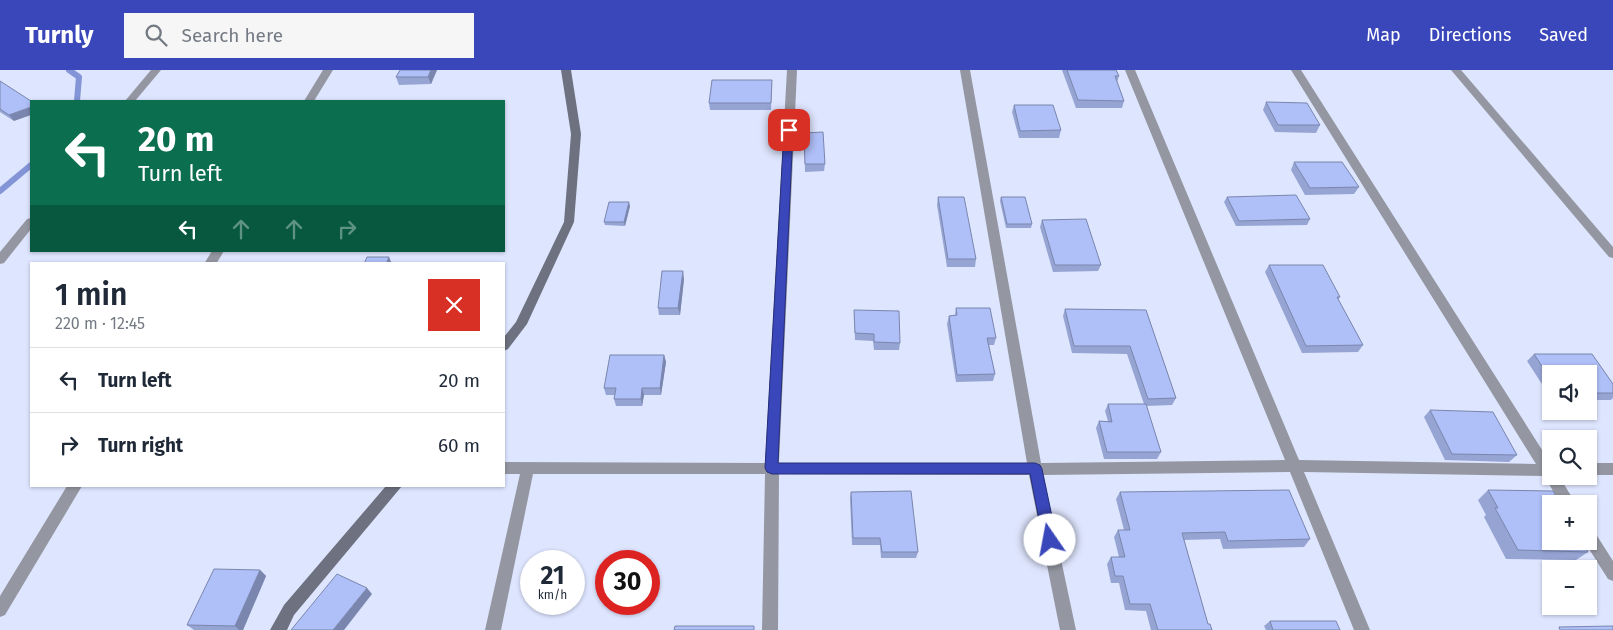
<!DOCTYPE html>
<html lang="en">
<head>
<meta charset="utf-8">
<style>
  :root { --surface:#fff; --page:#f6f6f7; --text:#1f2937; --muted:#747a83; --line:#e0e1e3; --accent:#3a47ba }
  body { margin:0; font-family:"Fira Sans",sans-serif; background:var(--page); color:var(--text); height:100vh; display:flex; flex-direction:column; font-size:19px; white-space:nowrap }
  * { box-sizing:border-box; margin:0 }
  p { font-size:16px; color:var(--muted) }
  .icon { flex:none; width:28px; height:28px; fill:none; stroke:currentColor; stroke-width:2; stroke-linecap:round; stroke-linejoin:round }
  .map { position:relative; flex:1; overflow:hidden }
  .details { position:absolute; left:30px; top:192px; width:475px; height:225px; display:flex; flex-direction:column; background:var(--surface); border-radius:0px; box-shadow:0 1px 4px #0004 }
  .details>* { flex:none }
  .guide { position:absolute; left:30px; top:30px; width:475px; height:152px; border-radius:0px; box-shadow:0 1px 4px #0004; background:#0b6e4f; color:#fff; overflow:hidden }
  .tools { position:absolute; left:1542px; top:295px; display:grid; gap:10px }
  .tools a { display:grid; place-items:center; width:55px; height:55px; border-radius:0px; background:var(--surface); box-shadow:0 1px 4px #0004; font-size:25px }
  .speed { position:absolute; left:520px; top:480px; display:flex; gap:10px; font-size:25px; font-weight:700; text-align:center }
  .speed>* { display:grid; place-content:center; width:65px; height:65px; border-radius:50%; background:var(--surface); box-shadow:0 1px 4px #0004; line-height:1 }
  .speed small { font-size:12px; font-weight:400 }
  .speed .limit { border:8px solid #d22; background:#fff; color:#111 }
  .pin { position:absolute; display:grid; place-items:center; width:42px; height:42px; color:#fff; margin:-21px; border-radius:10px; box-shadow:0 2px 8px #0006 }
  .me { position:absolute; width:55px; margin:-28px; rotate:348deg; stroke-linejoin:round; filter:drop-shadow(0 0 4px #0008) }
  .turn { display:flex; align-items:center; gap:18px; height:105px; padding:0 25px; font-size:22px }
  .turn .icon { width:65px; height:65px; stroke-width:2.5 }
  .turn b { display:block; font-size:35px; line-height:42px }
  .lanes { display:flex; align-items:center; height:48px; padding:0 25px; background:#0003; justify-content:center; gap:25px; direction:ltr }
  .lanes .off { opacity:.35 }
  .round { display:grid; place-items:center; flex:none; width:52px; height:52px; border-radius:0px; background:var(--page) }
  .head { display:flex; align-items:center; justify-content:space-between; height:85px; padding:0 25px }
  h1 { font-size:30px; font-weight:600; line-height:38px }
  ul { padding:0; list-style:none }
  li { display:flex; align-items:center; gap:15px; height:65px; padding:0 25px; border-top:1px solid var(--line) }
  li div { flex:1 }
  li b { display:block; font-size:19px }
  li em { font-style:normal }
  header { display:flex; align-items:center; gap:30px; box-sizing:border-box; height:70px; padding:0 25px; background:var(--accent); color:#fff }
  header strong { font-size:24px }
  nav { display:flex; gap:28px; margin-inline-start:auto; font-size:18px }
  .search { width:350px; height:45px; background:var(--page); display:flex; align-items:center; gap:12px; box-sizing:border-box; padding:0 18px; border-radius:0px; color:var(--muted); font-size:19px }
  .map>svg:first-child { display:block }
</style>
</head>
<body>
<header>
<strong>Turnly</strong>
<div class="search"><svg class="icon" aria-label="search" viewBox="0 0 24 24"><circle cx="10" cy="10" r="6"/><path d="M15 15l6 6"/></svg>Search here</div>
<nav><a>Map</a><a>Directions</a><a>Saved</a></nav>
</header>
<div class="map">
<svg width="1613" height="560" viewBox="0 0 1613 560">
  <rect width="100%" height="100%" fill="#dee5fe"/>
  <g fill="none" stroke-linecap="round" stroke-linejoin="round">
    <g stroke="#8394d7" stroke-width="6">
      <path d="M 69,0 L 79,7 L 77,31"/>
      <path d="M 0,121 L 31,95"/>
    </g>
    <g fill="#9497a1" fill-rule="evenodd">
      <path d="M 151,0 L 161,0 L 135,31 L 125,31 Z"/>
      <path d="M 323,0 L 333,0 L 314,31 L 304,31 Z"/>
      <path d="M 787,0 L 797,0 L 779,393 L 1027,393 L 960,0 L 970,0 L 1041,393 L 1285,390 L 1125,0 L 1135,0 L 1299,390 L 1536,394 L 1291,0 L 1301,0 L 1551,394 L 1551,406 L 1559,406 L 1576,434 L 1561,434 L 1544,406 L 1304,402 L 1370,560 L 1354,560 L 1290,402 L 1043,405 L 1076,560 L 1060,560 L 1029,405 L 779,404 L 778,560 L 762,560 L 765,404 L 533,404 L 501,560 L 485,560 L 520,404 L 504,404 L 504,392 L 765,393 Z"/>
      <path d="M 1451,0 L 1461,0 L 1613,177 L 1613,188 L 1609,187 Z"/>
      <path d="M 31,148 L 31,159 L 4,193 L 0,194 L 0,182 L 27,149 Z"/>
      <path d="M 212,181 L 224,181 L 216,194 L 204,194 Z"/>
      <rect x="1589" y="393" width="24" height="12"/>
      <path d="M 67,416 L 82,416 L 5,545 L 0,547 L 0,526 Z"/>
      <path d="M 1589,459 L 1594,461 L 1613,491 L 1613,511 L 1608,509 L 1584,471 L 1589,471 Z"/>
    </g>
    <g fill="#6d7180" fill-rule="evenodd">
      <path d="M 561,0 L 571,0 L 581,64 L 574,152 L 527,254 L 508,279 L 504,281 L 504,267 L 516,252 L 564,152 L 571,64 Z"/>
      <path d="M 386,416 L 402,416 L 294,545 L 287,560 L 270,560 L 284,535 Z"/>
    </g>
  </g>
  <g fill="#96a4d4">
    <path d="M 400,0 L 437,0 L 431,14 L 399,15 L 396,7 Z"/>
    <path d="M 1062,0 L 1116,0 L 1119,6 L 1117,12 L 1124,31 L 1122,38 L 1076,38 Z"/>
    <path d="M 772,10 L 771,40 L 710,40 L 709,33 Z"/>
    <path d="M 0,11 L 14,51 L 0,42 Z"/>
    <path d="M 1266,32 L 1320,55 L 1316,63 L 1275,62 L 1263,40 Z"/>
    <path d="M 1014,35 L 1061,60 L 1059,68 L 1019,68 L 1012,42 Z"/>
    <path d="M 804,63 L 825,94 L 824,101 L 805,102 Z"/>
    <path d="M 1294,92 L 1359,117 L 1354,124 L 1305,125 L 1291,100 Z"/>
    <path d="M 938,127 L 976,189 L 975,197 L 947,197 L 937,135 Z"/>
    <path d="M 1001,127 L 1032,154 L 1031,158 L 1006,158 L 1000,131 Z"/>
    <path d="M 1227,127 L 1310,149 L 1307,155 L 1236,156 L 1224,132 Z"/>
    <path d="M 630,136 L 625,156 L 605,155 L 604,152 Z"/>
    <path d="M 1042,150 L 1101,195 L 1098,201 L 1053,202 L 1040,157 Z"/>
    <path d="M 1269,195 L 1340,227 L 1338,230 L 1363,275 L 1358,282 L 1302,283 L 1265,202 Z"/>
    <path d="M 684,209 L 680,245 L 659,245 L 658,238 Z"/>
    <path d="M 956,238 L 996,268 L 994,275 L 989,275 L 995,304 L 993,311 L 956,312 L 947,254 L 949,246 L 955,245 Z"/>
    <path d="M 1065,239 L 1146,240 L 1176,328 L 1172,335 L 1146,336 L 1161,382 L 1157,389 L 1104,389 L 1096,358 L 1099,351 L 1108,351 L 1105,341 L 1108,334 L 1144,334 L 1127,284 L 1072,283 L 1063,246 Z"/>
    <path d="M 854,240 L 900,273 L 899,280 L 874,280 L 873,271 L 855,270 Z"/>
    <path d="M 1534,284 L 1592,284 L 1613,314 L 1613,328 L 1611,330 L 1589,330 L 1589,304 L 1551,304 L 1551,328 L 1527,291 Z"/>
    <path d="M 664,285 L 666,292 L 661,325 L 644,325 L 642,336 L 616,336 L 614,329 L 615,325 L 606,325 L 604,318 Z"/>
    <path d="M 1430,340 L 1517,385 L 1509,392 L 1445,390 L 1424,347 Z"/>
    <path d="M 1488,420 L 1588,482 L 1576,490 L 1506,489 L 1484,447 L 1486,445 L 1478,430 Z"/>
    <path d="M 851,422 L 918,482 L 916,488 L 881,488 L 880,475 L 852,475 L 850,428 Z"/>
    <path d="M 1120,422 L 1310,469 L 1304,477 L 1223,479 L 1220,469 L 1184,470 L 1208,554 L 1212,560 L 1151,560 L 1146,541 L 1125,540 L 1119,513 L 1111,513 L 1107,494 L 1111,487 L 1119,487 L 1114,467 L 1118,460 L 1124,460 L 1116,429 Z"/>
    <path d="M 260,500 L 266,506 L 243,560 L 194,560 L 187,555 Z"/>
    <path d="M 1270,551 L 1340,560 L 1266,560 L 1264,556 Z"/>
  </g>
  <g fill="#7a86ad">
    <path d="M 431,0 L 437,0 L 431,14 L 428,7 Z"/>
    <path d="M 31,37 L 31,45 L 14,51 L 9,45 Z"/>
    <path d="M 629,132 L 630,136 L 625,156 L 624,152 Z"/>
    <path d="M 389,187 L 392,194 L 386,194 Z"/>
    <path d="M 683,201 L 684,209 L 680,245 L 678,238 Z"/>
    <path d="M 664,285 L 666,292 L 661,325 L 660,318 Z"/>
    <path d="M 642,318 L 644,325 L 642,336 L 641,329 Z"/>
    <path d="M 260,500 L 266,506 L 243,560 L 239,560 L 235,556 Z"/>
    <path d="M 367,518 L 372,524 L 344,560 L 333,560 Z"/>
  </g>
  <g fill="#afbff7" stroke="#7a86ad">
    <path d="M 400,0 L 431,0 L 428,7 L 396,7 Z"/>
    <path d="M 1067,0 L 1116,0 L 1119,6 L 1115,6 L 1124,31 L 1078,30 Z"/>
    <path d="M 712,10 L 772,10 L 771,33 L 709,33 Z"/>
    <path d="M 0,11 L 31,31 L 31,37 L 9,45 L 0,39 Z"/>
    <path d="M 1266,32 L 1307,33 L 1320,55 L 1278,55 Z"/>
    <path d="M 1014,35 L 1053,35 L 1061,60 L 1020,61 Z"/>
    <path d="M 823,62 L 825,94 L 805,94 L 804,63 Z"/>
    <path d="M 1294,92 L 1342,92 L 1359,117 L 1310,118 Z"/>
    <path d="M 1296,125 L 1310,149 L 1239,151 L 1227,127 Z"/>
    <path d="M 938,127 L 964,127 L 976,189 L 948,189 Z"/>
    <path d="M 1001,127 L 1025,127 L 1032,154 L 1007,154 Z"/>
    <path d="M 609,132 L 629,132 L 624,152 L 604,152 Z"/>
    <path d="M 1086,149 L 1101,195 L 1055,195 L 1042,150 Z"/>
    <path d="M 367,187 L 389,187 L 386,194 L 364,194 Z"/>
    <path d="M 1269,195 L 1323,195 L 1340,227 L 1337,227 L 1363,275 L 1306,276 Z"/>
    <path d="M 662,201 L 683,201 L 678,238 L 658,238 Z"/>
    <path d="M 956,238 L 990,238 L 996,268 L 987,268 L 995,304 L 957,305 L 949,246 L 957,245 Z"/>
    <path d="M 1065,239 L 1146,240 L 1176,328 L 1148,329 L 1130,276 L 1074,276 Z"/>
    <path d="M 854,240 L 899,241 L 900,273 L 874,272 L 874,264 L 855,263 Z"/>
    <path d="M 1534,284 L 1592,284 L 1613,314 L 1613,323 L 1589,323 L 1589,304 L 1551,304 L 1551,310 Z"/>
    <path d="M 610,285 L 664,285 L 660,318 L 642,318 L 641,329 L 614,329 L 616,318 L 604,318 Z"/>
    <path d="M 1108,334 L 1146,334 L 1161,382 L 1107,382 L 1099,351 L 1112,352 Z"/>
    <path d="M 1430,340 L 1493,342 L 1517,385 L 1452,384 Z"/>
    <path d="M 1289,420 L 1310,469 L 1228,471 L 1225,462 L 1182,463 L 1208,554 L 1210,554 L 1212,560 L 1158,560 L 1150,534 L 1130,534 L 1123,506 L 1115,506 L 1111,487 L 1125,487 L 1118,460 L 1130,460 L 1120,422 Z"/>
    <path d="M 1488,420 L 1553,421 L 1560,434 L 1551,434 L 1551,471 L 1582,471 L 1588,482 L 1518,480 L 1495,438 L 1498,438 Z"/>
    <path d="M 911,421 L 918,482 L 882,482 L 880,468 L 853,468 L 851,422 Z"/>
    <path d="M 214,499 L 260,500 L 235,556 L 187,555 Z"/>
    <path d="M 337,504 L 367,518 L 333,560 L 291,560 Z"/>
    <path d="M 1270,551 L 1336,551 L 1340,560 L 1273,560 Z"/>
    <path d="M 675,556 L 754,556 L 754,560 L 674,560 Z"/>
    <path d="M 1613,556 L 1613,560 L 1560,560 L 1559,557 Z"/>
  </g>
  <path fill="#3a47ba" stroke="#262e79" d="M 789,57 L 793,60 L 778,393 L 1035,393 L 1040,395 L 1042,399 L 1057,470 L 1055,475 L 1050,477 L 1045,475 L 1043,470 L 1030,404 L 772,404 L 767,402 L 765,398 L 784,60 Z"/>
</svg>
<div class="tools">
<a><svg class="icon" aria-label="sound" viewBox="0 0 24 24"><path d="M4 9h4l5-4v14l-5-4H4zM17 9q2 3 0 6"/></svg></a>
<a><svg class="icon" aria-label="search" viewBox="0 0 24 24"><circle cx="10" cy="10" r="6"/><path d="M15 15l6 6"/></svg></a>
<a>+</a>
<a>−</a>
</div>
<div class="speed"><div>21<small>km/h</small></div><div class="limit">30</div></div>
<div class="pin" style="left:789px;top:60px;background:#d93025"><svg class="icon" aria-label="arrive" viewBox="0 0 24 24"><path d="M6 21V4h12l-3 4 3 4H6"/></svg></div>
<svg class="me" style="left:1050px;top:470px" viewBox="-20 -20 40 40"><circle r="19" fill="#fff"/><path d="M0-13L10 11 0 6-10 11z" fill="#3a47ba"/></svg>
<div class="guide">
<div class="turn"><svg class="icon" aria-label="left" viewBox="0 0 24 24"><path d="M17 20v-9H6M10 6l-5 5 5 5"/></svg><div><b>20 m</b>Turn left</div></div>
<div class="lanes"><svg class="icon" aria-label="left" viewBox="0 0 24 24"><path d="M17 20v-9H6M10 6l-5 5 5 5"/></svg><svg class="icon off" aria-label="ahead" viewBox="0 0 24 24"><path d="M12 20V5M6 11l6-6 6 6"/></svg><svg class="icon off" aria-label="ahead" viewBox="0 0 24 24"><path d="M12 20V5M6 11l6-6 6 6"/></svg><svg class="icon off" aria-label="right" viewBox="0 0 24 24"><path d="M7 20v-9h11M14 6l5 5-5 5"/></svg></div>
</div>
<section class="details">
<div class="head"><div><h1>1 min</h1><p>220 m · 12:45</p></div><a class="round" style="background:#d93025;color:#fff"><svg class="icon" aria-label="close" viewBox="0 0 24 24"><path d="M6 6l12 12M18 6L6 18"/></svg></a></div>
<ul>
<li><svg class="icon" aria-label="left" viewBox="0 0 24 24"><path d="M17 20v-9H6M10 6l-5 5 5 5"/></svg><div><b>Turn left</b></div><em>20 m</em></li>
<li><svg class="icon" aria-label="right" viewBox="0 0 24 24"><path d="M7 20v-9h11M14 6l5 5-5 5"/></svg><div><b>Turn right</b></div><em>60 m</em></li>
</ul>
</section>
</div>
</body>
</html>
